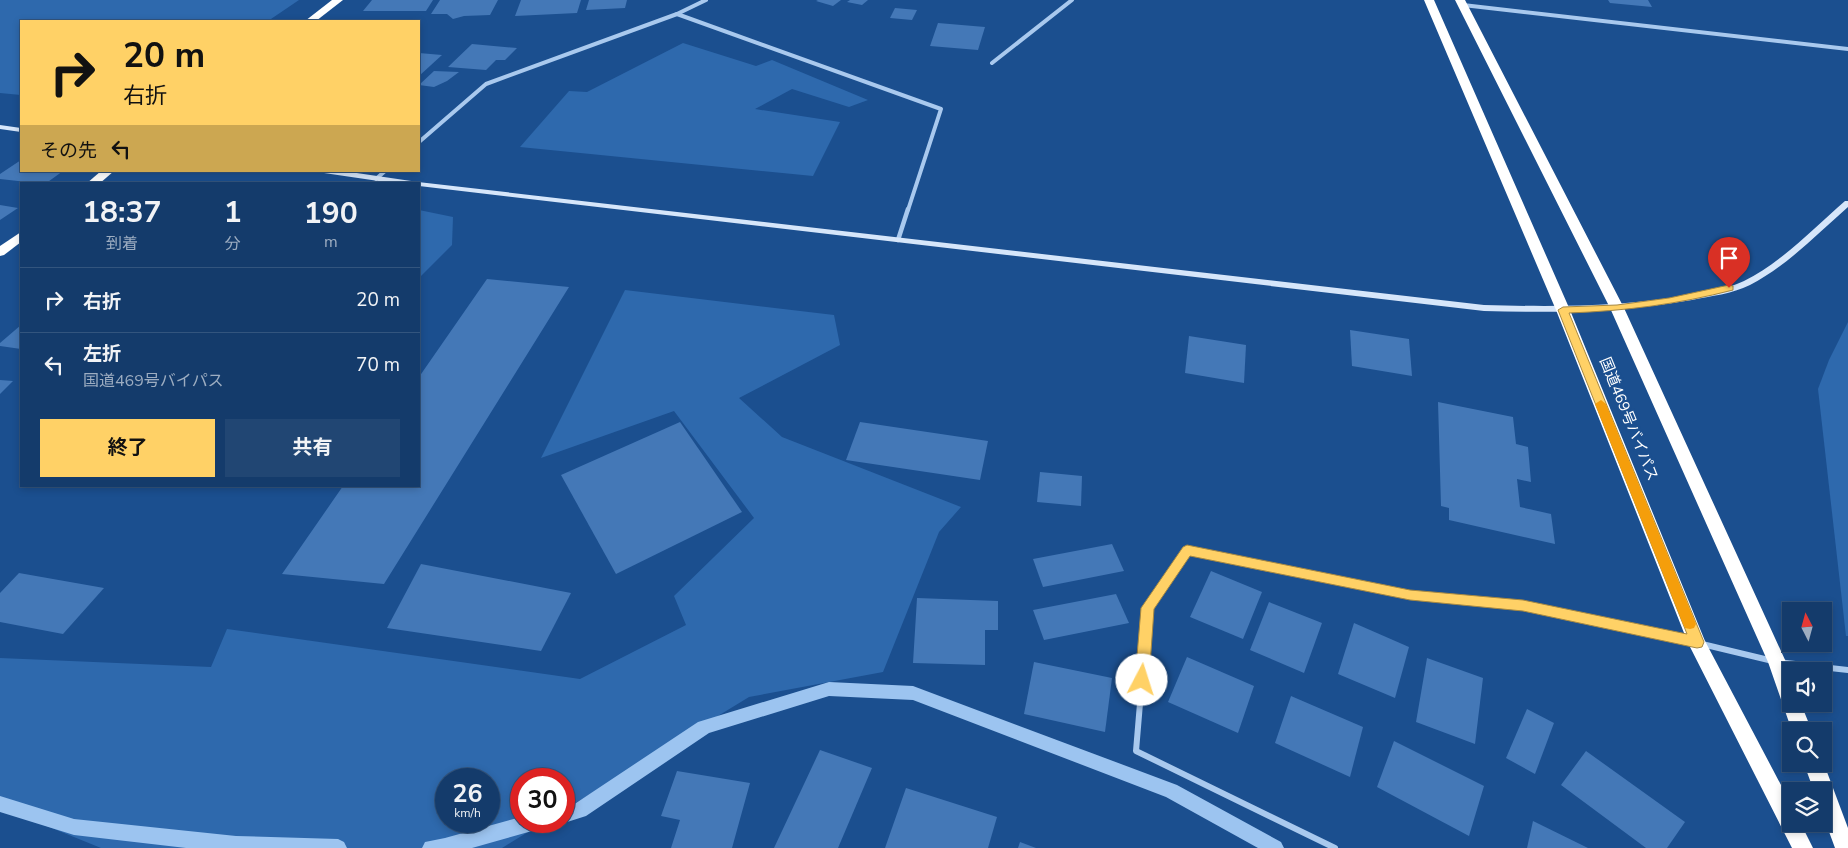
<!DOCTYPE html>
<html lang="ja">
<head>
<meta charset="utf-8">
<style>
  :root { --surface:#143b6b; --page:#214673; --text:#f1f3f6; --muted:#9dadc1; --line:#33557e; --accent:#ffd166 }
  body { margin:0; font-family:"Nunito Sans","Noto Sans JP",sans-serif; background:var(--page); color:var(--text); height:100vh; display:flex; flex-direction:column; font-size:19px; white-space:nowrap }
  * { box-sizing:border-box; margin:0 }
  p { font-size:16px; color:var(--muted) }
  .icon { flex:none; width:28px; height:28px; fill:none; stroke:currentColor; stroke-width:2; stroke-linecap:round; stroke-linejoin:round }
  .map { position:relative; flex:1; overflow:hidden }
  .panel { position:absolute; left:20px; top:182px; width:400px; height:305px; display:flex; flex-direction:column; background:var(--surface); border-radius:0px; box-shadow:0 2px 8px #0003,0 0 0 1px var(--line) }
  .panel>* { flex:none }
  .guide { position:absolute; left:20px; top:20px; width:400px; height:152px; border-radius:0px; box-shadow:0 2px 8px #0003,0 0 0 1px var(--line); background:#ffd166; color:#111; overflow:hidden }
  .needle { width:32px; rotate:354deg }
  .buttons { position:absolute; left:1782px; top:602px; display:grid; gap:10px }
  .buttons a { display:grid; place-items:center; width:50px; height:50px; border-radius:0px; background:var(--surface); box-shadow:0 2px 8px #0003,0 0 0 1px var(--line); font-size:25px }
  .speed { position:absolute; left:435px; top:768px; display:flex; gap:10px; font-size:25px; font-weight:700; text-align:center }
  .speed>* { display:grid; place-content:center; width:65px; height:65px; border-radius:50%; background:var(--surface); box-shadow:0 2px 8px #0003,0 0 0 1px var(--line); line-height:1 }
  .speed small { font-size:12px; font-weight:400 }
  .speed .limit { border:8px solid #d22; background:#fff; color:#111 }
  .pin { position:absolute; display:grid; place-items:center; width:42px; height:42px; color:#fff; margin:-51px -21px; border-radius:50% 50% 50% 0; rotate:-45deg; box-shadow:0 0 5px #0007 }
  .pin .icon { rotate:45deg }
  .me { position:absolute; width:55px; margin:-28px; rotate:5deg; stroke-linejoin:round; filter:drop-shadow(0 0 4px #0008) }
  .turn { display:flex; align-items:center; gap:18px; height:105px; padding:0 20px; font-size:22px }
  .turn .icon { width:65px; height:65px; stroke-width:2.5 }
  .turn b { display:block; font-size:35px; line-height:42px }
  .then { display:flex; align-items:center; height:48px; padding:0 20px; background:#0003; gap:10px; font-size:19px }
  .eta { display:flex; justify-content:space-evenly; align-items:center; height:85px; text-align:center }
  .eta b { font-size:30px; font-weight:700; line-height:35px }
  .action { display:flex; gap:10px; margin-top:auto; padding:10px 20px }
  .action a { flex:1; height:58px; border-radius:0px; background:var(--accent); color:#111; font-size:20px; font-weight:700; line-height:58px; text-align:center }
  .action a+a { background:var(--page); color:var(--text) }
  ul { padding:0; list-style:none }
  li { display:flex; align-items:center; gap:15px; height:65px; padding:0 20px; border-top:1px solid var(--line) }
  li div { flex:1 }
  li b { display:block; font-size:19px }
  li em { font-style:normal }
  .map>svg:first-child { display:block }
</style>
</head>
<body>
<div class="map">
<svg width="1848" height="848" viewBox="0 0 1848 848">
  <rect width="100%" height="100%" fill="#1b4f8f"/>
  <g fill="#2e69ad" fill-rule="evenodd">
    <path d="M 0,0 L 299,0 L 268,21 L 21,21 L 21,95 L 0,93 Z"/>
    <path d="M 683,43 L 756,66 L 772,60 L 868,100 L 849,107 L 792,89 L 755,109 L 840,122 L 813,176 L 520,147 L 569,91 L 587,92 Z"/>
    <path d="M 419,210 L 453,217 L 452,245 L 419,278 Z"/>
    <path d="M 625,290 L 834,315 L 840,345 L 739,398 L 782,437 L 961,507 L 939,532 L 883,672 L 749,697 L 564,810 L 564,779 L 521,779 L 521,821 L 546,821 L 502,848 L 101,848 L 0,807 L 0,658 L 211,667 L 227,629 L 580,679 L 686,625 L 674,596 L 754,518 L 674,411 L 541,458 ZM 446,779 L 489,779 L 489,821 L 446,821 Z"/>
    <path d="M 1848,322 L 1848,636 L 1846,636 L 1818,389 L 1829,360 Z"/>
  </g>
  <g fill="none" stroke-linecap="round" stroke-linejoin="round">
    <g fill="#9cc4f0" fill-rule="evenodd">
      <path d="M 829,682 L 913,686 L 1177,785 L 1281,842 L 1284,848 L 1258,848 L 1166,797 L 913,700 L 829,696 L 709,733 L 586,816 L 564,823 L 559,821 L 564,821 L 564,807 L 576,803 L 698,722 Z"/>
      <path d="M 0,796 L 74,819 L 236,836 L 338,839 L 344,842 L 347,848 L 186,848 L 74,835 L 0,812 Z"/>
      <path d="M 521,817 L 521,821 L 547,821 L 545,827 L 539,829 L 472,848 L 422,848 L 425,842 L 445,838 Z"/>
    </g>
  </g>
  <g fill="#4478b7">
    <path d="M 372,0 L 433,0 L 426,11 L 363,11 Z"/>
    <path d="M 440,0 L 498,0 L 490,15 L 464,16 L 453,19 L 447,14 L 431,14 Z"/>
    <path d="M 521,0 L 581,0 L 577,13 L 515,16 Z"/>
    <path d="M 589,0 L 627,0 L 625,8 L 586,10 Z"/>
    <path d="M 818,0 L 841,0 L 833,6 L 816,1 Z"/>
    <path d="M 850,0 L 868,0 L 862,5 L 847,2 Z"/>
    <path d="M 1608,0 L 1648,0 L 1652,7 L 1610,3 Z"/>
    <path d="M 895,8 L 917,10 L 912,20 L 890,18 Z"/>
    <path d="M 938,23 L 985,27 L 978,50 L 930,46 Z"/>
    <path d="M 472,44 L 517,48 L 505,60 L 496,60 L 486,70 L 448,67 Z"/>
    <path d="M 419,53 L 442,55 L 419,76 Z"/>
    <path d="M 434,71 L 459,72 L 447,81 L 434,87 L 419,85 Z"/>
    <path d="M 21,160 L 21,171 L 63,171 L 45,184 L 0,179 L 0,174 Z"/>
    <path d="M 0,205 L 18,208 L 0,220 Z"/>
    <path d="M 487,279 L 569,287 L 384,584 L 282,574 L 343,486 L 419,486 L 419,377 Z"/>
    <path d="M 21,325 L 21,349 L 0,346 L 0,343 Z"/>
    <path d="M 1350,330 L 1409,339 L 1412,376 L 1352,366 Z"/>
    <path d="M 1189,336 L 1246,345 L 1244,383 L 1185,373 Z"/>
    <path d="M 0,380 L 13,381 L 0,394 Z"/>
    <path d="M 1438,402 L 1513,417 L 1516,444 L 1528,447 L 1531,482 L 1517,479 L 1520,507 L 1551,514 L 1555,544 L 1449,520 L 1449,508 L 1441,506 Z"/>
    <path d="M 680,422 L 742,512 L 616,574 L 561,475 Z"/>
    <path d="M 860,422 L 988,441 L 980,480 L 846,460 Z"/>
    <path d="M 1040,472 L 1082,476 L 1081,506 L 1037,502 Z"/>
    <path d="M 1112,544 L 1124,571 L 1043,587 L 1033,559 Z"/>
    <path d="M 421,564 L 571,593 L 541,651 L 387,628 Z"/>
    <path d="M 1211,571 L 1262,592 L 1243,639 L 1190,617 Z"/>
    <path d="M 19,573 L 104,588 L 63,634 L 0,622 L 0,593 Z"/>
    <path d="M 1116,594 L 1129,623 L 1044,640 L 1033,610 Z"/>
    <path d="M 917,598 L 998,601 L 998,630 L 985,630 L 985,665 L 913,663 Z"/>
    <path d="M 1269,602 L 1322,623 L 1304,673 L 1250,650 Z"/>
    <path d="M 1354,623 L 1409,647 L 1395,698 L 1338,674 Z"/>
    <path d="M 1187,657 L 1254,686 L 1238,733 L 1168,702 Z"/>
    <path d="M 1427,658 L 1483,678 L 1475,744 L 1416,722 Z"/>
    <path d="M 1034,662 L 1112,678 L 1105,732 L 1024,714 Z"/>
    <path d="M 1291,696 L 1363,727 L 1350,777 L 1275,743 Z"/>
    <path d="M 1527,709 L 1554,723 L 1535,774 L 1506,758 Z"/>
    <path d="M 1394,741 L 1484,786 L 1469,836 L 1377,787 Z"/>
    <path d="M 820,750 L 872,768 L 838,848 L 774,848 Z"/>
    <path d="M 1586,751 L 1685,822 L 1667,848 L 1646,848 L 1561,785 Z"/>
    <path d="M 677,771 L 750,783 L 732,848 L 671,848 L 680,820 L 661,816 Z"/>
    <path d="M 906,788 L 997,817 L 988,848 L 885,848 Z"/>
    <path d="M 1533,821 L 1588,848 L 1527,848 Z"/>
    <path d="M 1020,842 L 1036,848 L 1018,848 Z"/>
  </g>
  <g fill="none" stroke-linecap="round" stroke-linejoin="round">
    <g stroke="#a9c9ee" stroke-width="4">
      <path d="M 1463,5 L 1848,49"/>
      <path d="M 677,14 L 941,109 L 908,210"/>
      <path d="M 992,63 L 1072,0"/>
      <path d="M 419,142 L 486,84 L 677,14 L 706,0"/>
      <path d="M 376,179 L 385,171"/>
    </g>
    <path stroke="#a9c9ee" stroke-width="4.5" d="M 898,240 L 908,209"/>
    <g stroke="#a9c9ee" stroke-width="6">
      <path d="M 1702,644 L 1777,662 L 1848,670"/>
      <path d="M 1335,848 L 1136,751 L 1148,608 L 1187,550 L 1410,595 L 1523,606 L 1693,642"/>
    </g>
    <g fill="#d6e6fa" fill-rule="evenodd">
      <path d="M 0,125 L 21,128 L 21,132 L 0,129 Z"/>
      <path d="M 320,171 L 343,171 L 418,182 L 1484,305 C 1553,307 1621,307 1689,295 C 1707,292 1727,289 1744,281 C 1782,262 1813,229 1845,201 L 1848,201 L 1848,207 C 1817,234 1787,266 1750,285 C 1732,294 1711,296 1692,300 C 1623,312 1554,313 1484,311 L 419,186 L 419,184 L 399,184 L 324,173 Z"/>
    </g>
    <g fill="#fff" fill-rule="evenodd">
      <path d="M 332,0 L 343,0 L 316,21 L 305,21 Z"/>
      <path d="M 1424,0 L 1434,0 L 1570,310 L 1705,641 L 1791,804 L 1791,824 L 1801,824 L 1813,848 L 1792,848 L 1688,643 L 1556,310 Z"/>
      <path d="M 1455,0 L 1465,0 L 1624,308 L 1786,662 L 1791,676 L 1791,704 L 1801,704 L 1812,731 L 1792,731 L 1768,662 L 1610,308 Z"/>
      <path d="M 101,171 L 114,171 L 99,184 L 86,184 Z"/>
      <path d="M 21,232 L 21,242 L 4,255 L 0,256 L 0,246 Z"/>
      <path d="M 1804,764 L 1824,764 L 1848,828 L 1848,848 L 1835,848 L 1824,818 L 1824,791 L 1814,791 Z"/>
    </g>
  </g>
  <path fill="#ffd166" stroke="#a68842" d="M 1729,285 L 1733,286 L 1733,290 C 1679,304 1625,311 1569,313 L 1704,642 L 1702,647 L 1697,648 L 1523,611 L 1410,600 L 1190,556 L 1154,609 L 1149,680 L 1147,684 L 1142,686 L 1137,684 L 1135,680 L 1141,608 L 1183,547 L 1187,545 L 1410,590 L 1523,600 L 1687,634 L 1558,310 L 1563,307 L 1617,305 L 1669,298 Z"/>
  <path fill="#f59e0b" d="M 1601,400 L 1606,404 L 1696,624 L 1694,628 L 1690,629 L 1685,628 L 1683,624 L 1595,404 Z"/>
  <g text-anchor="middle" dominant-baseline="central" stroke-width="5" stroke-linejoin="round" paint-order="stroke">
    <g font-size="15" fill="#fff" stroke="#1b4f8f">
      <text transform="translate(1629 419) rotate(68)">国道469号バイパス</text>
    </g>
  </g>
</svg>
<div class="buttons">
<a><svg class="needle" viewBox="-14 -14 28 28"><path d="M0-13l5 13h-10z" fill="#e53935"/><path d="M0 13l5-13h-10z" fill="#9dadc1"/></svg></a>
<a><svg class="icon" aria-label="sound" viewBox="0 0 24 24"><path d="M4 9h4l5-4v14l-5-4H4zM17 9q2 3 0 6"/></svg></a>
<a><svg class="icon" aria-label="search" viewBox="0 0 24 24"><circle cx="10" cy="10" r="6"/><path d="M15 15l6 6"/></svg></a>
<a><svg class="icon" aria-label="layers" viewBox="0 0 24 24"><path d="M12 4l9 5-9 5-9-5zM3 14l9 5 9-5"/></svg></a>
</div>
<div class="speed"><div>26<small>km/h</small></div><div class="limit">30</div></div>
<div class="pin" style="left:1729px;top:288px;background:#d93025"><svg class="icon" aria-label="arrive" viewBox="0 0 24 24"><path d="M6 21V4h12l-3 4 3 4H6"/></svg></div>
<svg class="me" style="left:1142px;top:680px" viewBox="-20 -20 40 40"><circle r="19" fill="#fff"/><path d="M0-13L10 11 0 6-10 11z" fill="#ffd166"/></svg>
<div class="guide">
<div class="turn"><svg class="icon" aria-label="right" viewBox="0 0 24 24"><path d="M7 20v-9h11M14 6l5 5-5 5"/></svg><div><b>20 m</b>右折</div></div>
<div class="then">その先<svg class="icon" aria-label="left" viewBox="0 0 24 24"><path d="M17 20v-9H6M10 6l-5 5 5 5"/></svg></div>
</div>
<section class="panel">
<div class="eta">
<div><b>18:37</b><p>到着</p></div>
<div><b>1</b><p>分</p></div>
<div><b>190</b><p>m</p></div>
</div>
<ul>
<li><svg class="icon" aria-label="right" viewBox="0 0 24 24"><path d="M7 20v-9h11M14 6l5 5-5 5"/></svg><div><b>右折</b></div><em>20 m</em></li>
<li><svg class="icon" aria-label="left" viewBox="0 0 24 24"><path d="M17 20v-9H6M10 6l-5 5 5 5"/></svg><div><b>左折</b><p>国道469号バイパス</p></div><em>70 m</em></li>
</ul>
<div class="action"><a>終了</a><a>共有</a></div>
</section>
</div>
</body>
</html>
